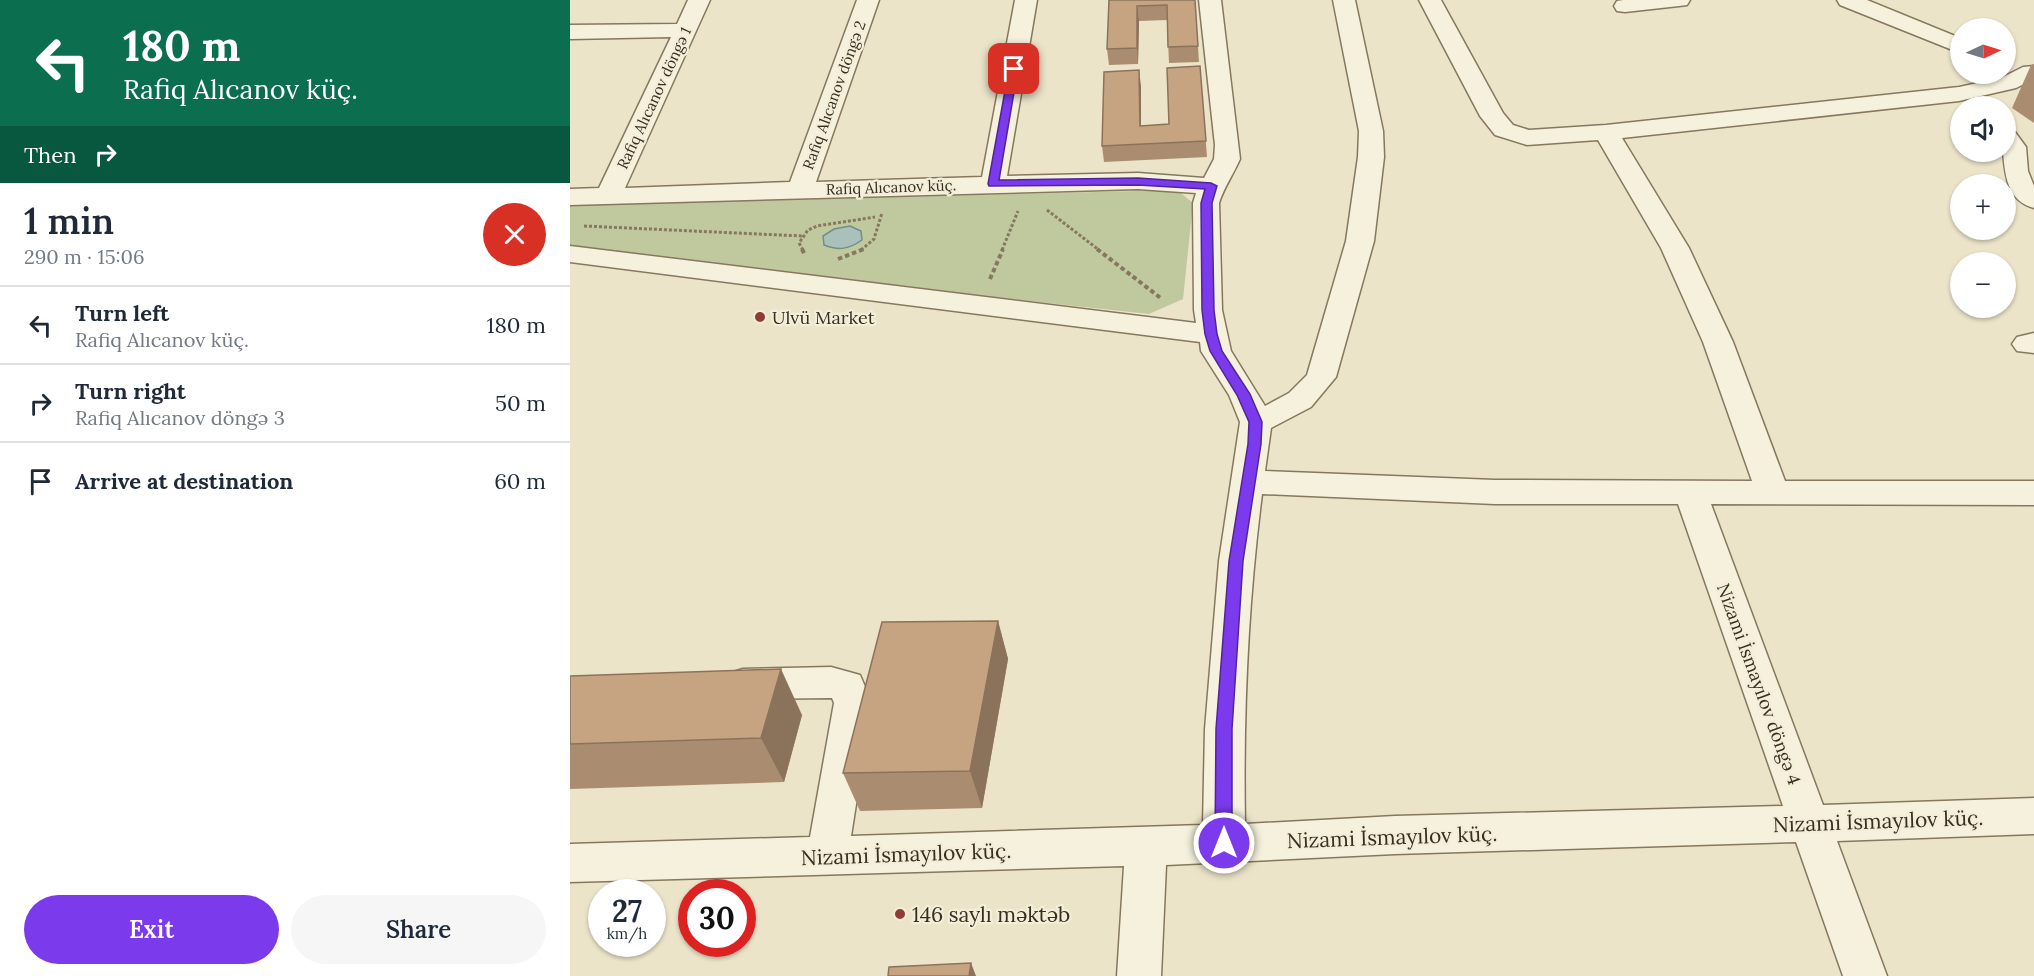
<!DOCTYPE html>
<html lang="en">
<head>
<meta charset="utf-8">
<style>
  :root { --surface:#fff; --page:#f6f6f7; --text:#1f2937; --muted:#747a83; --line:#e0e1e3; --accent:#7c3aed }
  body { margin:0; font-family:Lora,serif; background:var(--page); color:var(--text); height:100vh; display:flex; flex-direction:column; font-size:22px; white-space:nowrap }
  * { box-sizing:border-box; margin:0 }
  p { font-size:20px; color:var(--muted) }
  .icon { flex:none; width:33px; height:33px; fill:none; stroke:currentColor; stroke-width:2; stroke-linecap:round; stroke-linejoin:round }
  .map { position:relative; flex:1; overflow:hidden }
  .drawer { display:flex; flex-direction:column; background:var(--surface); width:570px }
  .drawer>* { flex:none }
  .guide { background:#0b6e4f; color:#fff; overflow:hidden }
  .needle { width:39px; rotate:86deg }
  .tools { position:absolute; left:1380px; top:18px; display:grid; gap:12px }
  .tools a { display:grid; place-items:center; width:66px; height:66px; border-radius:50%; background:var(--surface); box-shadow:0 2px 4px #0004; font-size:30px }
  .speed { position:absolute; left:18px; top:879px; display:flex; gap:12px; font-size:30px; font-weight:700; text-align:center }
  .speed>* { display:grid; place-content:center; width:78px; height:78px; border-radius:50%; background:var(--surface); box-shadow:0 2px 4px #0004; line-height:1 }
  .speed small { font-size:15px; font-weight:400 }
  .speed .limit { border:9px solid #d22; background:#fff; color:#111 }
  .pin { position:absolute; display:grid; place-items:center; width:51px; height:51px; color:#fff; margin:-26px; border-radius:12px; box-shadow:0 3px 9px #0006 }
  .me { position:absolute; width:66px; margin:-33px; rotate:0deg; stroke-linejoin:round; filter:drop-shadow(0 0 4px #0008) }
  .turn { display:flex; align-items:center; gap:21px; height:126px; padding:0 24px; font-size:27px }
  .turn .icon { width:78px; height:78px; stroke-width:2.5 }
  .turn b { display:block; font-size:42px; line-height:51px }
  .then { display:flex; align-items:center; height:57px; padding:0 24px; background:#0003; gap:12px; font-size:22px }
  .round { display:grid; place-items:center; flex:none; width:63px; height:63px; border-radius:32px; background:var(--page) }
  .summary { display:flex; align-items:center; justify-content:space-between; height:102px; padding:0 24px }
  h1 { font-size:36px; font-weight:600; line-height:45px }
  .button { display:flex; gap:12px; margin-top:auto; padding:12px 24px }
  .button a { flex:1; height:69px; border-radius:36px; background:var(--accent); color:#fff; font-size:24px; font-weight:600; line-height:69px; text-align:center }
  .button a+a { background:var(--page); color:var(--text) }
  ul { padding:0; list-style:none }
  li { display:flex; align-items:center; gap:18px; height:78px; padding:0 24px; border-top:2px solid var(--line) }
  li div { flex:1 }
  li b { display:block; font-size:22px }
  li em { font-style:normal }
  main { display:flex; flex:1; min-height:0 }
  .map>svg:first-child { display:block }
</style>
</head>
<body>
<main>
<section class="drawer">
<div class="guide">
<div class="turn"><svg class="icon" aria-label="left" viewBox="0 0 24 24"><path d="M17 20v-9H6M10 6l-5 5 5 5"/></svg><div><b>180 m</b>Rafiq Alıcanov küç.</div></div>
<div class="then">Then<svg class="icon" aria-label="right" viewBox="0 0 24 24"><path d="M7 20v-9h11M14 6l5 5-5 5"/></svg></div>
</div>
<div class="summary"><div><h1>1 min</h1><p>290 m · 15:06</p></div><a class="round" style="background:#d93025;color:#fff"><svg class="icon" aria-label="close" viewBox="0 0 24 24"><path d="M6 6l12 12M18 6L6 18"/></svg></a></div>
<ul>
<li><svg class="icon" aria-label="left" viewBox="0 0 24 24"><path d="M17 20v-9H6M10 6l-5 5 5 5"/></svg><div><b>Turn left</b><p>Rafiq Alıcanov küç.</p></div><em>180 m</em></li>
<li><svg class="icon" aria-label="right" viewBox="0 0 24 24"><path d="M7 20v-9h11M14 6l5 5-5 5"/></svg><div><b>Turn right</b><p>Rafiq Alıcanov döngə 3</p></div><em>50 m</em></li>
<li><svg class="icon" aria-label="arrive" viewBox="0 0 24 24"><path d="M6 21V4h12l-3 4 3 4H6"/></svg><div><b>Arrive at destination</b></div><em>60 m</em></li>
</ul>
<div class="button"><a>Exit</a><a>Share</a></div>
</section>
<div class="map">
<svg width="1464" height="976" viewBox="0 0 1464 976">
  <rect width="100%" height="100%" fill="#ebe4c9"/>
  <path fill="#c0c99e" d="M 607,190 L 623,203 L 613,299 L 579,314 L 239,277 L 0,247 L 0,205 Z"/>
  <path fill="#aac0bb" stroke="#718e89" stroke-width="1.5" d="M 280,226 L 291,231 L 292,240 C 279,249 269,251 254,245 L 253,236 L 264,229 Z"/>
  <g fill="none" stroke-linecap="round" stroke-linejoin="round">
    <defs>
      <g id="minor">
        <path d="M 118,0 L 140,0 L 55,188 L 220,182 L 287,0 L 309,0 L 246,182 L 412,177 L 445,0 L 467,0 L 437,176 L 568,173 L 634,178 L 644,159 L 645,145 L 629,0 L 651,0 L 670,159 C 663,175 654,187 649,203 L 652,310 L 661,351 L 695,406 L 719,393 L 737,375 L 776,241 L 788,157 L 789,131 L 763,0 L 785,0 L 813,131 L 814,157 L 804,241 L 766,377 L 741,407 L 701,428 L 695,471 L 925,480 L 1182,481 L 1133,342 L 1091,248 L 1028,140 L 957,145 L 925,135 L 910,116 L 849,0 L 871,0 L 933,113 L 943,125 L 959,130 L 1036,125 L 1389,87 L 1431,78 L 1453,67 L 1464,66 L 1464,79 L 1446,88 L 1389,101 L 1052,138 L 1119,248 L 1163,342 L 1215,481 L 1464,481 L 1464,505 L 1141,504 L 1253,805 L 1464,798 L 1464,834 L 1267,841 L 1317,976 L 1273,976 L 1226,842 L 825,854 L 596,865 L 591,976 L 547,976 L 554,866 L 0,882 L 0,844 L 240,837 L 264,703 L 262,698 L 173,699 L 160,695 L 154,684 L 160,673 L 173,669 L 261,667 L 290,675 L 302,703 L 281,836 L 633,825 L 635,729 L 649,561 L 670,422 L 659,395 L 631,351 L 630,342 L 0,262 L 0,246 L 626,323 L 624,310 L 623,203 L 626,193 L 568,189 L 0,205 L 0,189 L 29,188 L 101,37 L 0,39 L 0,25 L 107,24 ZM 692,494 L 925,504 L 1108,504 L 1213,806 L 825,816 L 675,824 C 673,713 678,604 692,494 Z"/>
        <path d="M 1053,0 L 1120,0 L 1117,5 L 1109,6 L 1055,12 L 1047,11 L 1044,6 L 1047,1 Z"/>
        <path d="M 1267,0 L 1297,0 L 1390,38 L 1390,53 L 1270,5 Z"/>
        <path d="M 1436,130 L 1445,132 L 1456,147 L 1458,171 L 1464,186 L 1464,208 C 1437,201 1435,175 1433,152 L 1436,152 Z"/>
        <path d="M 1464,333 L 1464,353 L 1447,351 L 1442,344 L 1447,337 Z"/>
      </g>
    </defs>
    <use href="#minor" stroke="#86775f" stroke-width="3"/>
    <g stroke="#86775f" stroke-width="3" stroke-dasharray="3 2" stroke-linecap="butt">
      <path d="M 477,210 L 529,250"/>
      <path d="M 14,226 L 232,236"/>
      <path d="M 233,250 L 229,243 L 238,230 L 247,226 L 305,217"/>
      <path d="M 291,250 L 304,239 L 312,213"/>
      <path d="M 432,250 L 448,211"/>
    </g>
    <g stroke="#86775f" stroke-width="4" stroke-dasharray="4.5 3" stroke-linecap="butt">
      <path d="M 232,249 L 235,255"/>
      <path d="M 527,249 L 592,299"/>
      <path d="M 268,259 L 294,249"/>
      <path d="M 420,279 L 433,249"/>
    </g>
    <use href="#minor" fill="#f6f1dc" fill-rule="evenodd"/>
  </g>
  <g fill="#aa8d70">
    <path d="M 539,0 L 625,0 L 629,62 L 599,63 L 597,20 L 569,21 L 568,64 L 539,65 L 537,49 Z"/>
    <path d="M 1464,64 L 1464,123 L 1442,108 L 1461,65 Z"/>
    <path d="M 630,66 L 637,157 L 534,162 L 532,146 L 571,86 L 571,126 L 599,124 Z"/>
    <path d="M 428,621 L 438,659 L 412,808 L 290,811 L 273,773 Z"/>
    <path d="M 0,676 L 232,715 L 214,782 L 0,789 Z"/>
  </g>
  <g fill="#8b735b">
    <path d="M 567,6 L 569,21 L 568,64 L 567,48 Z"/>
    <path d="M 569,70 L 571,86 L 571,142 L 570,126 Z"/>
    <path d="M 428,621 L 438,659 L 412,808 L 400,771 Z"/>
    <path d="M 211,669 L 232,715 L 214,782 L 191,738 Z"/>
    <path d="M 401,963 L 406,976 L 399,976 Z"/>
  </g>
  <g fill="#c6a482" stroke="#8b735b" stroke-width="1.5">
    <path d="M 539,0 L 625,0 L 628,46 L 598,47 L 597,5 L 567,6 L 567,48 L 537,49 Z"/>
    <path d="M 630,66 L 636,141 L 532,146 L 534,72 L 569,70 L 570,126 L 599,124 L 597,68 Z"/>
    <path d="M 428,621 L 400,771 L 273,773 L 312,622 Z"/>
    <path d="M 211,669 L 191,738 L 0,744 L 0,676 Z"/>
    <path d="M 401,963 L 399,976 L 318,976 L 319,967 Z"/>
  </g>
  <path fill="#7c3aed" stroke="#51269a" stroke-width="1.5" d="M 444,66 L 448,69 L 429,180 L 568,178 L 641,183 L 647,186 L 642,203 L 644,310 L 647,334 L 652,351 L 680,394 L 692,422 L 691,444 L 673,561 L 662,729 L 662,843 L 660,849 L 654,851 L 648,849 L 645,843 L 646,729 L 659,561 L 678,444 L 679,422 L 667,395 L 640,351 L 635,334 L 632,310 L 631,203 L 635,189 L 568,185 L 419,186 L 418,184 L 439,69 Z"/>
  <g fill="#903b34" stroke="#f3eed8" stroke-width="2">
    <circle cx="190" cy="317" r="6"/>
    <circle cx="330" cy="914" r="6"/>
  </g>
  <g text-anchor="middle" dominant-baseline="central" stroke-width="4.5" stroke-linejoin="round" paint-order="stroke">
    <g font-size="15" fill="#382e21" stroke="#f3eed8">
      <text transform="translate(264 95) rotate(-70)">Rafiq Alıcanov döngə 2</text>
      <text transform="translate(84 98) rotate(-65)">Rafiq Alıcanov döngə 1</text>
      <text transform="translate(321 187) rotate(-2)">Rafiq Alıcanov küç.</text>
    </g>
    <g font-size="18" fill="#382e21" stroke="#f3eed8" text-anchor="start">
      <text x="202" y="317">Ulvü Market</text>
    </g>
    <g font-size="18" fill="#382e21" stroke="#f3eed8">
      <text transform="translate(1189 684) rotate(70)">Nizami İsmayılov döngə 4</text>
    </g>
    <g font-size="21" fill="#382e21" stroke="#f3eed8">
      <text transform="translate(1308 821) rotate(-2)">Nizami İsmayılov küç.</text>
      <text transform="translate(822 837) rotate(-2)">Nizami İsmayılov küç.</text>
      <text transform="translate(336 854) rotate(-2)">Nizami İsmayılov küç.</text>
    </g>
    <g font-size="21" fill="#382e21" stroke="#f3eed8" text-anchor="start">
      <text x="342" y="914">146 saylı məktəb</text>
    </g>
  </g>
</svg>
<div class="tools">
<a><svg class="needle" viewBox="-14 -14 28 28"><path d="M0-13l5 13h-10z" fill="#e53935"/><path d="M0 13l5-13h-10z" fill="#747a83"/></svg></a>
<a><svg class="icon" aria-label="sound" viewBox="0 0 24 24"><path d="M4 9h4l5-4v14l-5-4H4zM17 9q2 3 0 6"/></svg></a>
<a>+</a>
<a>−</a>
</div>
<div class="speed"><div>27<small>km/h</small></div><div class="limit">30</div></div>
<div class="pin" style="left:444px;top:69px;background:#d93025"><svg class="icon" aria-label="arrive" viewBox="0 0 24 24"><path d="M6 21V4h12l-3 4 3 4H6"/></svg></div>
<svg class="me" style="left:654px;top:843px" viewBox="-20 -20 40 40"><circle r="17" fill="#7c3aed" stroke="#fff" stroke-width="3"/><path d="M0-11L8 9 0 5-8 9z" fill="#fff"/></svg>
</div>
</main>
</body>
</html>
